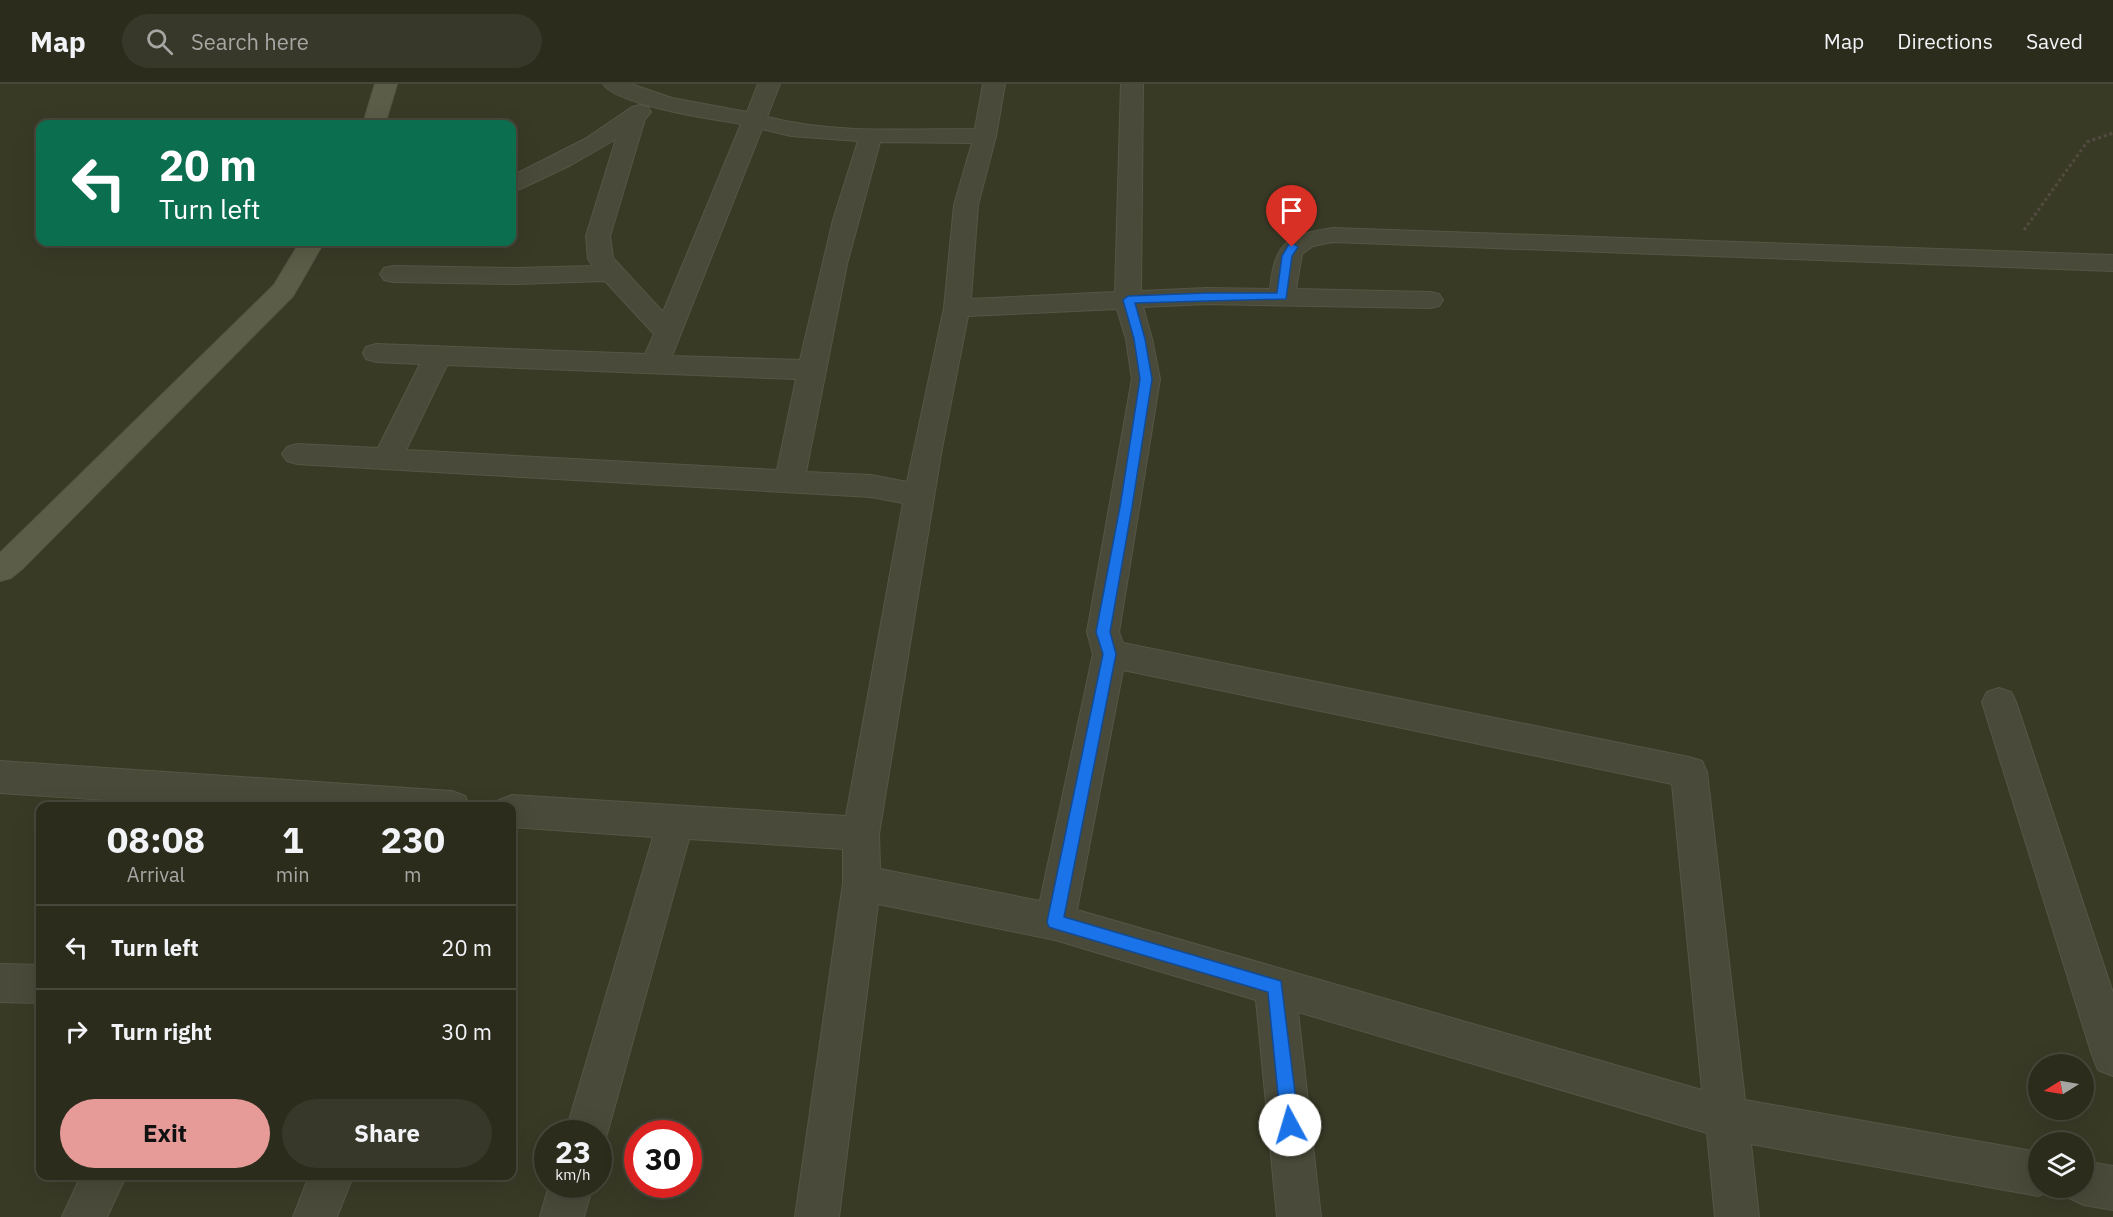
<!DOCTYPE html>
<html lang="en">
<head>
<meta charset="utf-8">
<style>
  :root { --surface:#2b2c1c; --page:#373829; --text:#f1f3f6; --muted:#a6a7a3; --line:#47483b; --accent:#e69b98 }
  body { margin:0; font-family:"IBM Plex Sans",sans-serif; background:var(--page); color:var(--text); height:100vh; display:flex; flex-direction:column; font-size:22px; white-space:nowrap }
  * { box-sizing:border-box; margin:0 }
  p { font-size:20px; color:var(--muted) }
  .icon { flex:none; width:33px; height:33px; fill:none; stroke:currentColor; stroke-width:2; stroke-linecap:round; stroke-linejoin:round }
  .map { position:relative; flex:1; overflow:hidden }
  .sheet { position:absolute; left:36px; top:718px; width:480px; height:378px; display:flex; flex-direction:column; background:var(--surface); border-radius:12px; box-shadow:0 6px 24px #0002,0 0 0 2px var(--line) }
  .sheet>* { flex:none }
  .banner { position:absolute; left:36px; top:36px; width:480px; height:126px; border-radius:12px; box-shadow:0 6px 24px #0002,0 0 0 2px var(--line); background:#0b6e4f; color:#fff; overflow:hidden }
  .needle { width:39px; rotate:259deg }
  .fabs { position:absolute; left:2028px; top:970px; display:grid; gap:12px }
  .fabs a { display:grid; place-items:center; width:66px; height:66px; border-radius:50%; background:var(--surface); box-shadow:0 6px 24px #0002,0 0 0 2px var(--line); font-size:30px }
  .speed { position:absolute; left:534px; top:1036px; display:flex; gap:12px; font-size:30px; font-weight:700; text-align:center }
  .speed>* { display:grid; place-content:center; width:78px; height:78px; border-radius:50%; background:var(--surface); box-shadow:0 6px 24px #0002,0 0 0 2px var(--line); line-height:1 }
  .speed small { font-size:15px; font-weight:400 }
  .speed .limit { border:9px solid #d22; background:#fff; color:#111 }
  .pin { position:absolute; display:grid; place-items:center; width:51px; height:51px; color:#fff; margin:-62px -26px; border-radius:50% 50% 50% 0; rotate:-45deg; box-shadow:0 0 6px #0007 }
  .pin .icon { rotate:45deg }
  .me { position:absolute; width:66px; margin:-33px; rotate:354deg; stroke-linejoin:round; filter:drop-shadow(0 0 4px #0008) }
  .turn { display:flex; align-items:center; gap:21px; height:126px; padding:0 24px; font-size:27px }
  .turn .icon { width:78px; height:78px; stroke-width:2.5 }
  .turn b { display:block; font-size:42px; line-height:51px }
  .eta { display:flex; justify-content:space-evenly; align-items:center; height:102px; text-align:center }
  .eta b { font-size:36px; font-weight:700; line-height:42px }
  .primary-button { display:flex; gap:12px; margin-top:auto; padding:12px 24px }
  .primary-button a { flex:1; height:69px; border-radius:36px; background:var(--accent); color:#111; font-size:24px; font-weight:700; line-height:69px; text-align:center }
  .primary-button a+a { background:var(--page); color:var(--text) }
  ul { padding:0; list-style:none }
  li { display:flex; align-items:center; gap:18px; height:84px; padding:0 24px; border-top:2px solid var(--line) }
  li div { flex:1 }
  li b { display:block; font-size:22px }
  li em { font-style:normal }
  header { display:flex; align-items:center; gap:36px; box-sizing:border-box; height:84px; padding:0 30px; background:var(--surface); border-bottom:2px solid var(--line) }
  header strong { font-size:28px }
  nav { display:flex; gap:33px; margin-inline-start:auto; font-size:21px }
  .search { width:420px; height:54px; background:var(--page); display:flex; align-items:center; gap:15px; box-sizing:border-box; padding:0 21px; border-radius:33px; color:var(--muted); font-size:22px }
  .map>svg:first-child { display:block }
</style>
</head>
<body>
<header>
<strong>Map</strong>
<div class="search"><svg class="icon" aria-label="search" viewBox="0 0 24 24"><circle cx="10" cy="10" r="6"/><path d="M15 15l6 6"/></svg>Search here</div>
<nav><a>Map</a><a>Directions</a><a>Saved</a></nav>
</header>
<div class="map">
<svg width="2113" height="1133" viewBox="0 0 2113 1133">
  <rect width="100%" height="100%" fill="#393a26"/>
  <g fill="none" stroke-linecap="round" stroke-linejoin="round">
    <defs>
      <g id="minor">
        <path d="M 603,0 L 631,0 L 672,14 L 747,28 L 758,0 L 780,0 L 767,33 C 833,50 907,45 975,45 L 983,0 L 1005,0 L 996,52 L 978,121 L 971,215 L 1115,208 L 1121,0 L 1143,0 L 1141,207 L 1207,204 L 1270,205 C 1275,158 1287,151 1333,144 L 2113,171 L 2113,187 L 1333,158 L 1313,162 L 1302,170 L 1296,205 L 1430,208 L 1439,210 L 1443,216 L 1439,222 L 1430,224 L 1207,220 L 1143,223 L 1152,255 L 1160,295 L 1119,548 L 1123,559 L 1689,673 L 1702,677 L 1707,688 L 1745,1016 L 2038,1068 L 2038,1104 L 2053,1105 L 2038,1112 L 1751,1060 L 1759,1133 L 1715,1133 L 1707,1049 L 1298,928 L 1321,1133 L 1277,1133 L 1256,916 L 1055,856 L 878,820 L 839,1133 L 795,1133 L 843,799 L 843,765 L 689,755 L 607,1050 L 601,1065 L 598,1066 L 598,1050 L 565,1050 L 653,753 L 512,743 L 512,723 L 496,723 L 499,716 L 512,711 L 846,732 L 903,419 L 871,413 L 297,380 L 287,377 L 282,370 L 287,363 L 297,360 L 378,364 L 420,280 L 376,278 L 366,275 L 363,269 L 366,263 L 376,260 L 645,270 L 654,250 L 605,197 L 517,200 L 393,198 L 384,196 L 380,190 L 384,184 L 393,182 L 517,184 L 593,182 L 588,175 L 586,152 L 616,55 L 571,81 L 520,105 L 512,107 L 512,92 L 585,55 L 632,23 L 640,21 L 648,23 L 651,28 L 645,35 L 610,152 L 613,174 L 663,228 L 741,40 C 713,35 619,22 603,0 ZM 762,45 L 791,52 L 858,57 L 833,136 L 800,276 L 672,272 ZM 880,58 L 972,59 L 954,121 L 944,224 L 907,398 L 871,391 L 806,388 L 847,180 ZM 1117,225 L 1126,255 L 1132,295 L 1087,548 L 1093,570 L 1040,817 L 880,785 L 879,750 L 942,364 L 968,232 ZM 447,281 L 796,295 L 777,386 L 406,366 ZM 1123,586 L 1672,700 L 1702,1006 L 1077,826 Z"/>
        <path d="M 1999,604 L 2011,608 L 2016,618 L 2113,909 L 2113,992 L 2098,986 L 2092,971 L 1982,618 L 1987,608 Z"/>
        <path d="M 0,677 L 452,707 L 465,712 L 470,723 L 215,723 L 0,709 Z"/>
        <path d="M 0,880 L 40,881 L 40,919 L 0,918 Z"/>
        <path d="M 2084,1077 L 2113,1082 L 2113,1126 L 2084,1121 L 2069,1114 L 2064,1104 L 2084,1104 Z"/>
        <path d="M 81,1092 L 126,1092 L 107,1133 L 62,1133 Z"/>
        <path d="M 309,1092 L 353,1092 L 337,1133 L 293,1133 Z"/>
        <path d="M 549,1101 L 593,1101 L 584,1133 L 540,1133 Z"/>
      </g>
      <g id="secondary">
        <path d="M 375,0 L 397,0 L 385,40 L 363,40 Z"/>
        <path d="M 300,158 L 324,158 L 293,212 L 22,485 L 11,494 L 0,497 L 0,469 L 274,201 Z"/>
      </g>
    </defs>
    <use href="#minor" stroke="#555646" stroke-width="2"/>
    <use href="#secondary" stroke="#555646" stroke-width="2"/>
    <path stroke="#534b41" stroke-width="3" stroke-dasharray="3 3" stroke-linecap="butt" d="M 2024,146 L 2087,58 L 2113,49"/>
    <use href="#minor" fill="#494a39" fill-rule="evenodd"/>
    <use href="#secondary" fill="#5b5d48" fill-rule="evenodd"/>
  </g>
  <path fill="#1a73e8" stroke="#114b97" stroke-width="1.5" d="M 1292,159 L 1298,163 L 1292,172 L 1286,215 L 1135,219 L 1145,255 L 1152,295 L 1132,423 L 1110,548 L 1116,570 L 1064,833 L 1281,897 L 1299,1041 L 1296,1047 L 1290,1050 L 1284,1047 L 1281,1041 L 1268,908 L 1055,845 L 1049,843 L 1047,838 L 1103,570 L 1096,548 L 1120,423 L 1140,295 L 1134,255 L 1123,216 L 1128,212 L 1207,209 L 1277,209 L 1282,172 L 1289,160 Z"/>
</svg>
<div class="fabs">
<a><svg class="needle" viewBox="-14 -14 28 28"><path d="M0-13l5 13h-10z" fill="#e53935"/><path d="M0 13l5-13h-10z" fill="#a6a7a3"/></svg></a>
<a><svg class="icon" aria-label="layers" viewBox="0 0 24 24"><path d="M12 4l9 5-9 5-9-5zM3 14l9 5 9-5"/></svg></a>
</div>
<div class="speed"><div>23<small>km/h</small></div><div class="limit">30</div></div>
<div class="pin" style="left:1292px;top:163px;background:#d93025"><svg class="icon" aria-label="arrive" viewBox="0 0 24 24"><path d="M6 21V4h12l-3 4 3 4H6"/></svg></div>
<svg class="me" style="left:1290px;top:1041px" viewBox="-20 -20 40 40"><circle r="19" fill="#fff"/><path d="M0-13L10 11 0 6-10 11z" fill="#1a73e8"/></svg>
<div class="banner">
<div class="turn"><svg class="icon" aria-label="left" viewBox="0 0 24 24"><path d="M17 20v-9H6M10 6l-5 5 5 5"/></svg><div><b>20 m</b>Turn left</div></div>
</div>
<section class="sheet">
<div class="eta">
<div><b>08:08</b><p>Arrival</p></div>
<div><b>1</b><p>min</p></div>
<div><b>230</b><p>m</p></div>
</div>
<ul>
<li><svg class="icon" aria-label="left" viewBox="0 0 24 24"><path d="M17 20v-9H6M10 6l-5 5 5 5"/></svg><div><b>Turn left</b></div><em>20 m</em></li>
<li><svg class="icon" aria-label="right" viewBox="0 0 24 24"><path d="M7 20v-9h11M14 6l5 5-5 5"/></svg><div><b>Turn right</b></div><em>30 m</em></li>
</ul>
<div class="primary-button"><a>Exit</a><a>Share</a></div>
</section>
</div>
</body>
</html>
